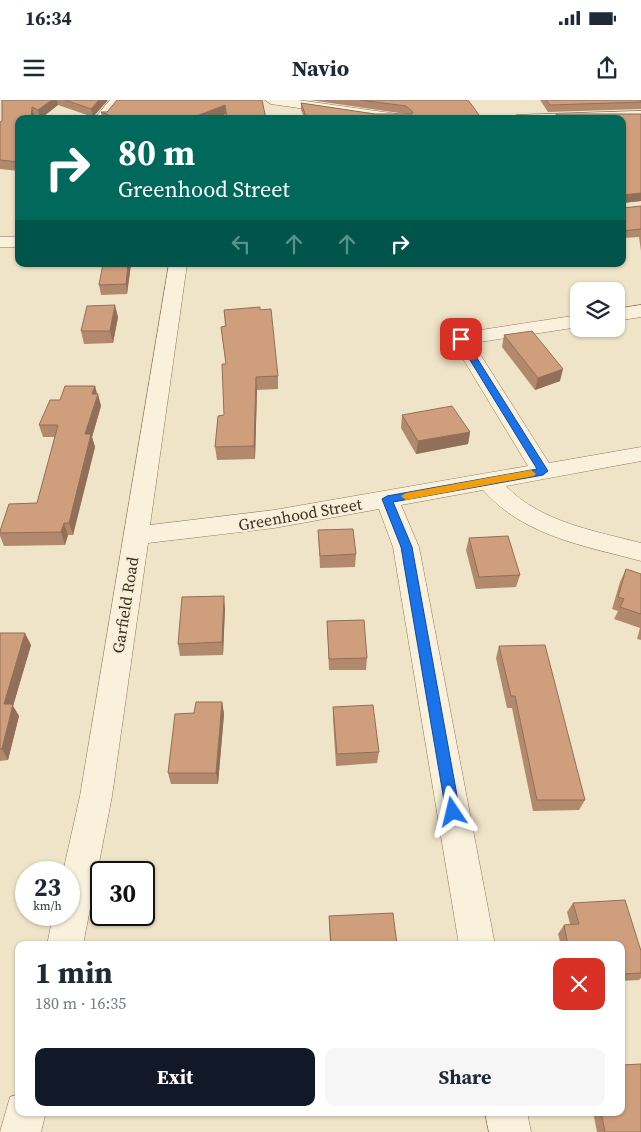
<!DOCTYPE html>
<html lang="en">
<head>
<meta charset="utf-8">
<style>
  :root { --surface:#fff; --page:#f6f6f7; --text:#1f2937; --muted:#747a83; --accent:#111827 }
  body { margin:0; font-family:"Source Serif 4",serif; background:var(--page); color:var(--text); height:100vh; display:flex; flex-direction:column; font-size:19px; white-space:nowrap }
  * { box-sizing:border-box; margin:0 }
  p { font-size:16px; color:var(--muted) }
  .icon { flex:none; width:28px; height:28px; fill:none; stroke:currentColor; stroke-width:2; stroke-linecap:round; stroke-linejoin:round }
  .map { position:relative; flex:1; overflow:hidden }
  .panel { position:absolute; left:15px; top:841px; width:610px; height:175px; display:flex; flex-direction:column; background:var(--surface); border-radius:10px; box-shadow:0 1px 4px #0004 }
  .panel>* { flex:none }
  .top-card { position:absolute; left:15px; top:15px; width:611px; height:152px; border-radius:10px; box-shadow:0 1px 4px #0004; background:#00695c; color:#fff; overflow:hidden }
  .controls { position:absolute; left:570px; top:182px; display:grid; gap:10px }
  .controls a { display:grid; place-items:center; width:55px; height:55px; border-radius:10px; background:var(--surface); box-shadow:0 1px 4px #0004; font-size:25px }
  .speed { position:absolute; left:15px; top:761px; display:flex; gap:10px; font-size:25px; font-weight:700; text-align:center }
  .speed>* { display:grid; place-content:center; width:65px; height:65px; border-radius:50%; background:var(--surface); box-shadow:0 1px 4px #0004; line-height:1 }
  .speed small { font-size:12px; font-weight:400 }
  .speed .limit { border:2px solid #111; border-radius:8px; background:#fff; color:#111 }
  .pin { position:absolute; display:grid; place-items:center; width:42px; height:42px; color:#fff; margin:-21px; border-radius:10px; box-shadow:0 2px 8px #0006 }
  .me { position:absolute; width:55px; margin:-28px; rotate:350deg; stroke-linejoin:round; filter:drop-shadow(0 0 4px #0008) }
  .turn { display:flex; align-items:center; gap:18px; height:105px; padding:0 20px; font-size:22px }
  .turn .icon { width:65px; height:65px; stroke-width:2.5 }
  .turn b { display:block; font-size:35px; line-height:42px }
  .lanes { display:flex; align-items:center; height:48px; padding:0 20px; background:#0003; justify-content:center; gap:25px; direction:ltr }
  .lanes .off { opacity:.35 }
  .round { display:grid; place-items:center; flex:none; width:52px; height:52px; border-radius:10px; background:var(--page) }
  .headline { display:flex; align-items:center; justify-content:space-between; height:85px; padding:0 20px }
  h1 { font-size:30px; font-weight:700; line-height:38px }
  .cta { display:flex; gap:10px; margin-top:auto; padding:10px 20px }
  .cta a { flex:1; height:58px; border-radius:10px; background:var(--accent); color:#fff; font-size:20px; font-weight:700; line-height:58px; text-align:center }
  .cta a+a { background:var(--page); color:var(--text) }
  .status { display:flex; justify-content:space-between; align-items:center; height:35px; padding:0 25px; background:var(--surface); direction:ltr }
  .status svg { height:14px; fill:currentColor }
  header { display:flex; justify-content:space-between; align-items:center; height:65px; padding:0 20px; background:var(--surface); font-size:22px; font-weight:700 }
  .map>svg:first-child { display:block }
</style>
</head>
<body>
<div class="status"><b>16:34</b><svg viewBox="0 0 49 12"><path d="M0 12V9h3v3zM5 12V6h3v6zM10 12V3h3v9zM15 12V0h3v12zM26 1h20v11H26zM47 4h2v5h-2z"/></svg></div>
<header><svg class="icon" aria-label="menu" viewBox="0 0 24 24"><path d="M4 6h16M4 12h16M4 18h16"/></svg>Navio<svg class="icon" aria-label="share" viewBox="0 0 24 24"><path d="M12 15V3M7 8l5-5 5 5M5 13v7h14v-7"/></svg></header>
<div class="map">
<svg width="641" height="1032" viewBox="0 0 641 1032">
  <rect width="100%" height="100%" fill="#f0e4c8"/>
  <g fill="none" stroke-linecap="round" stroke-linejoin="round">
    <defs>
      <g id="minor">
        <path d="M 110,0 L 123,0 L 107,19 L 94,19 Z"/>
        <path d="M 265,0 L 298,0 L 405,15 L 411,19 L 375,19 L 271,4 Z"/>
        <path d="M 641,11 L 641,19 L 510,19 L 516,15 Z"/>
        <rect x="0" y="137" width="19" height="10"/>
        <path d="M 169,164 L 187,164 L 150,425 L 274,410 L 528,366 L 451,239 L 454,235 L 461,233 L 579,215 L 579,227 L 473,243 L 549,363 L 641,347 L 641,361 L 506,386 C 540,422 595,431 641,443 L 641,461 C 585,446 523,436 483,390 L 401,405 L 419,447 L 495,845 L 459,845 L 393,447 L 379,409 L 274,428 L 148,443 L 112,696 L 83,845 L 47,845 L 53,815 L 69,815 L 69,772 L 63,772 L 80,696 Z"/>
        <path d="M 641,205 L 641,217 L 616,221 L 616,209 Z"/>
        <path d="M 19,994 L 19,1012 L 46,1012 L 41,1032 L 0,1032 L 10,997 Z"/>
        <path d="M 485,1012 L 527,1012 L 531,1032 L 489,1032 Z"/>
      </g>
    </defs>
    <use href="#minor" stroke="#8d765c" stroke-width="1"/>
    <use href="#minor" fill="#faf1dc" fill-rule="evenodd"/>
  </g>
  <g fill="#b2896c">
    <path d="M 2,0 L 108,0 L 93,17 L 58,5 L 40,19 L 34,15 L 34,19 L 19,19 L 19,71 L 0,69 L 0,22 L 2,21 Z"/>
    <path d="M 262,0 L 266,19 L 226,19 L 226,14 L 212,19 L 102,19 L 101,12 Z"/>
    <path d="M 310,0 L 468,0 L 482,19 L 305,19 L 301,10 L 301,3 L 375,14 L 406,14 Z"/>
    <path d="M 540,0 L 641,0 L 641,9 L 548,12 Z"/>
    <path d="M 556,14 L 641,14 L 641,101 L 623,103 L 623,108 L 641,106 L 641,151 L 639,137 L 622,138 L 622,19 L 555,19 Z"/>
    <path d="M 103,164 L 131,164 L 127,194 L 101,195 L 99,185 Z"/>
    <path d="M 220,164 L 259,164 L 220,166 Z"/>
    <path d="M 224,210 L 278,276 L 278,289 L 257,290 L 255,359 L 217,360 L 215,347 L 224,315 L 226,264 L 221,227 L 225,226 Z"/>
    <path d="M 118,217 L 113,243 L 84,244 L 81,231 Z"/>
    <path d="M 504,235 L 560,281 L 535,290 L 502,247 Z"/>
    <path d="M 95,286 L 101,306 L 92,337 L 95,347 L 73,435 L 68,435 L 65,445 L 4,446 L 0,436 L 0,431 L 37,403 L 55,337 L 43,337 L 39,325 L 60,300 Z"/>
    <path d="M 402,315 L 470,332 L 468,344 L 416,354 L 401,328 Z"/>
    <path d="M 318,430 L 356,454 L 355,467 L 320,468 Z"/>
    <path d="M 469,438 L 520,475 L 516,487 L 476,489 L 466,450 Z"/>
    <path d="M 626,469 L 641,474 L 641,540 L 637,539 L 640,528 L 614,519 L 618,511 L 612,509 L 620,482 Z"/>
    <path d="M 225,508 L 223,555 L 180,556 L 178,544 Z"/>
    <path d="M 327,521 L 367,558 L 366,570 L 329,570 Z"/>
    <path d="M 0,533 L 31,545 L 13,606 L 19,616 L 8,660 L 0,661 Z"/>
    <path d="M 499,546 L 585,700 L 579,710 L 533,711 L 512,608 L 507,608 L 496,558 Z"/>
    <path d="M 222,602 L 224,614 L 218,684 L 171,684 L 168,673 L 194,613 Z"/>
    <path d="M 333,607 L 379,652 L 377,663 L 336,666 L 333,619 Z"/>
    <path d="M 573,803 L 641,851 L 641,878 L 639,880 L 621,881 L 621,845 L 561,845 L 558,834 L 564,825 L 570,824 L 567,812 Z"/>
    <path d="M 329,816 L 397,845 L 330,845 Z"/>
    <path d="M 593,1012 L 621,1012 L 641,1032 L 597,1032 Z"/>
  </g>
  <g fill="#916f58">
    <path d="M 52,0 L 57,0 L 58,5 L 40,19 L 38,10 Z"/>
    <path d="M 99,0 L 108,0 L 93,17 L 91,9 Z"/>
    <path d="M 225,5 L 226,14 L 212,19 L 189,19 Z"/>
    <path d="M 32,7 L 34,15 L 34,19 L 31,19 Z"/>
    <path d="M 641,93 L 641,101 L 622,103 L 623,95 Z"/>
    <path d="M 128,164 L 131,164 L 127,194 L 126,184 Z"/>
    <path d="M 115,205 L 118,217 L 113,243 L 110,231 Z"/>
    <path d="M 563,269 L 560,281 L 535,290 L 538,278 Z"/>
    <path d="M 256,277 L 257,290 L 255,359 L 254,346 Z"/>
    <path d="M 95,286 L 97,296 L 98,294 L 101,306 L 92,337 L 95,347 L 73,435 L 69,423 L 92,294 Z"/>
    <path d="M 470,332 L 468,344 L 416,354 L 418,341 Z"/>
    <path d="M 64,423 L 68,435 L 65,445 L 61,432 Z"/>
    <path d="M 224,496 L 225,508 L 223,555 L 222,542 Z"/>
    <path d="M 25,533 L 31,545 L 13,606 L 19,616 L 8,660 L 2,649 L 4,604 Z"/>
    <path d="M 222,602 L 224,614 L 218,684 L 216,673 Z"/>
  </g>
  <g fill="#cf9f7d" stroke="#916f58">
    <path d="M 2,0 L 52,0 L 38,10 L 32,7 L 31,19 L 19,19 L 19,62 L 0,60 L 0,22 L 2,21 Z"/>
    <path d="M 65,0 L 99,0 L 91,9 Z"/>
    <path d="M 117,0 L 262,0 L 266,19 L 227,19 L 225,5 L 189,19 L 118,19 L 101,12 L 107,12 Z"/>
    <path d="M 360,0 L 468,0 L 482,19 L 307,19 L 301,3 L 375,14 L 412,14 L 413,12 L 406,6 Z"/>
    <path d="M 546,0 L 641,0 L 641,2 L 550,5 Z"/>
    <path d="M 556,14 L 641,14 L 641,93 L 623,95 L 623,108 L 641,106 L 641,129 L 622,131 L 622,19 L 559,19 Z"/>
    <path d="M 103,164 L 128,164 L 126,184 L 99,185 Z"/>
    <path d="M 115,205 L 110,231 L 81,231 L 87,206 Z"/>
    <path d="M 260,207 L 260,210 L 271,209 L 278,276 L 256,277 L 254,346 L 215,347 L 218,316 L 224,315 L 222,264 L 226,264 L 221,227 L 226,226 L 224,210 Z"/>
    <path d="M 532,231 L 563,269 L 538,278 L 504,235 Z"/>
    <path d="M 65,286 L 95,286 L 92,294 L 98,294 L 85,334 L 91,334 L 69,423 L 64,423 L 61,432 L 0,433 L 0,431 L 9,404 L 37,403 L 58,325 L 39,325 L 50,300 L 60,300 Z"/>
    <path d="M 452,306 L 470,332 L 418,341 L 402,315 Z"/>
    <path d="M 353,429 L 356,454 L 320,456 L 318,430 Z"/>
    <path d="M 508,436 L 520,475 L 479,477 L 469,438 Z"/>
    <path d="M 626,469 L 641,474 L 641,514 L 620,507 L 624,499 L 618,497 Z"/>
    <path d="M 224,496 L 222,542 L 178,544 L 182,497 Z"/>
    <path d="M 364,520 L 367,558 L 329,559 L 327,521 Z"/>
    <path d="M 0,533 L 25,533 L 4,604 L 13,604 L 2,649 L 0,649 Z"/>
    <path d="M 545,545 L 585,700 L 537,700 L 515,596 L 511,596 L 499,546 Z"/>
    <path d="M 196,602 L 222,602 L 216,673 L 168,673 L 175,614 L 194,613 Z"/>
    <path d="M 373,605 L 379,652 L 337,654 L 333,607 Z"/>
    <path d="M 625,800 L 641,851 L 641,873 L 621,874 L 621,845 L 568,845 L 564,825 L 579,824 L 573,803 Z"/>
    <path d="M 393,813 L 397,845 L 331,845 L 329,816 Z"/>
    <path d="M 641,964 L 641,1032 L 605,1032 L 601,1012 L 621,1012 L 621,965 Z"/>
  </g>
  <path fill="#1a73e8" stroke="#114b97" d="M 461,237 L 465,239 L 548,371 L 543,375 L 393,402 L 412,447 L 460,712 L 458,717 L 453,719 L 448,717 L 446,712 L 401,447 L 382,399 L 387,396 L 537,369 L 457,239 Z"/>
  <path fill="#f59e0b" d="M 531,370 L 536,374 L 534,376 L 406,400 L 401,396 L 406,393 Z"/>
  <g text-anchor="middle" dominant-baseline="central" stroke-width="4" stroke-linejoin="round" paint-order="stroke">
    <g font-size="16" fill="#3d2e20" stroke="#f7eed8">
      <text transform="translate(300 414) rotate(-10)">Greenhood Street</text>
      <text transform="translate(125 505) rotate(-81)">Garfield Road</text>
    </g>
  </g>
</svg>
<div class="controls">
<a><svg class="icon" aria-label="layers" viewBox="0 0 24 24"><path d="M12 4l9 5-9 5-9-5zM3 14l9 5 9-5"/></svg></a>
</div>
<div class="speed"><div>23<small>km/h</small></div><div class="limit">30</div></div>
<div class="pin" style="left:461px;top:239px;background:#d93025"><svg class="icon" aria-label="arrive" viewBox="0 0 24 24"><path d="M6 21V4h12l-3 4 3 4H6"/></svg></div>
<svg class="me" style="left:453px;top:712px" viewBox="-20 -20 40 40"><path d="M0-17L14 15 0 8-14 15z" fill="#1a73e8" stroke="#fff" stroke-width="4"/></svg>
<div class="top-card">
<div class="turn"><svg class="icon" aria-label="right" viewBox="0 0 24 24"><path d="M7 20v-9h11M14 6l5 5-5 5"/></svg><div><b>80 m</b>Greenhood Street</div></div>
<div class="lanes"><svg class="icon off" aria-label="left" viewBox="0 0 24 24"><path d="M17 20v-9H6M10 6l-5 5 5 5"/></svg><svg class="icon off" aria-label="ahead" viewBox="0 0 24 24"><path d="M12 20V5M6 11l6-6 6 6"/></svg><svg class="icon off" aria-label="ahead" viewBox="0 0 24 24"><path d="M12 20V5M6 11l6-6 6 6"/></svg><svg class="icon" aria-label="right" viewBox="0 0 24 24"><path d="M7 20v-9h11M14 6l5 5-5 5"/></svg></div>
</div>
<section class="panel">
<div class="headline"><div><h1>1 min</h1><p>180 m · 16:35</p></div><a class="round" style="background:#d93025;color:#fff"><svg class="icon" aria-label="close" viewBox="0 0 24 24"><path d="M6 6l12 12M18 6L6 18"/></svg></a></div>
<div class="cta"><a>Exit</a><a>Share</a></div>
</section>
</div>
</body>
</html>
